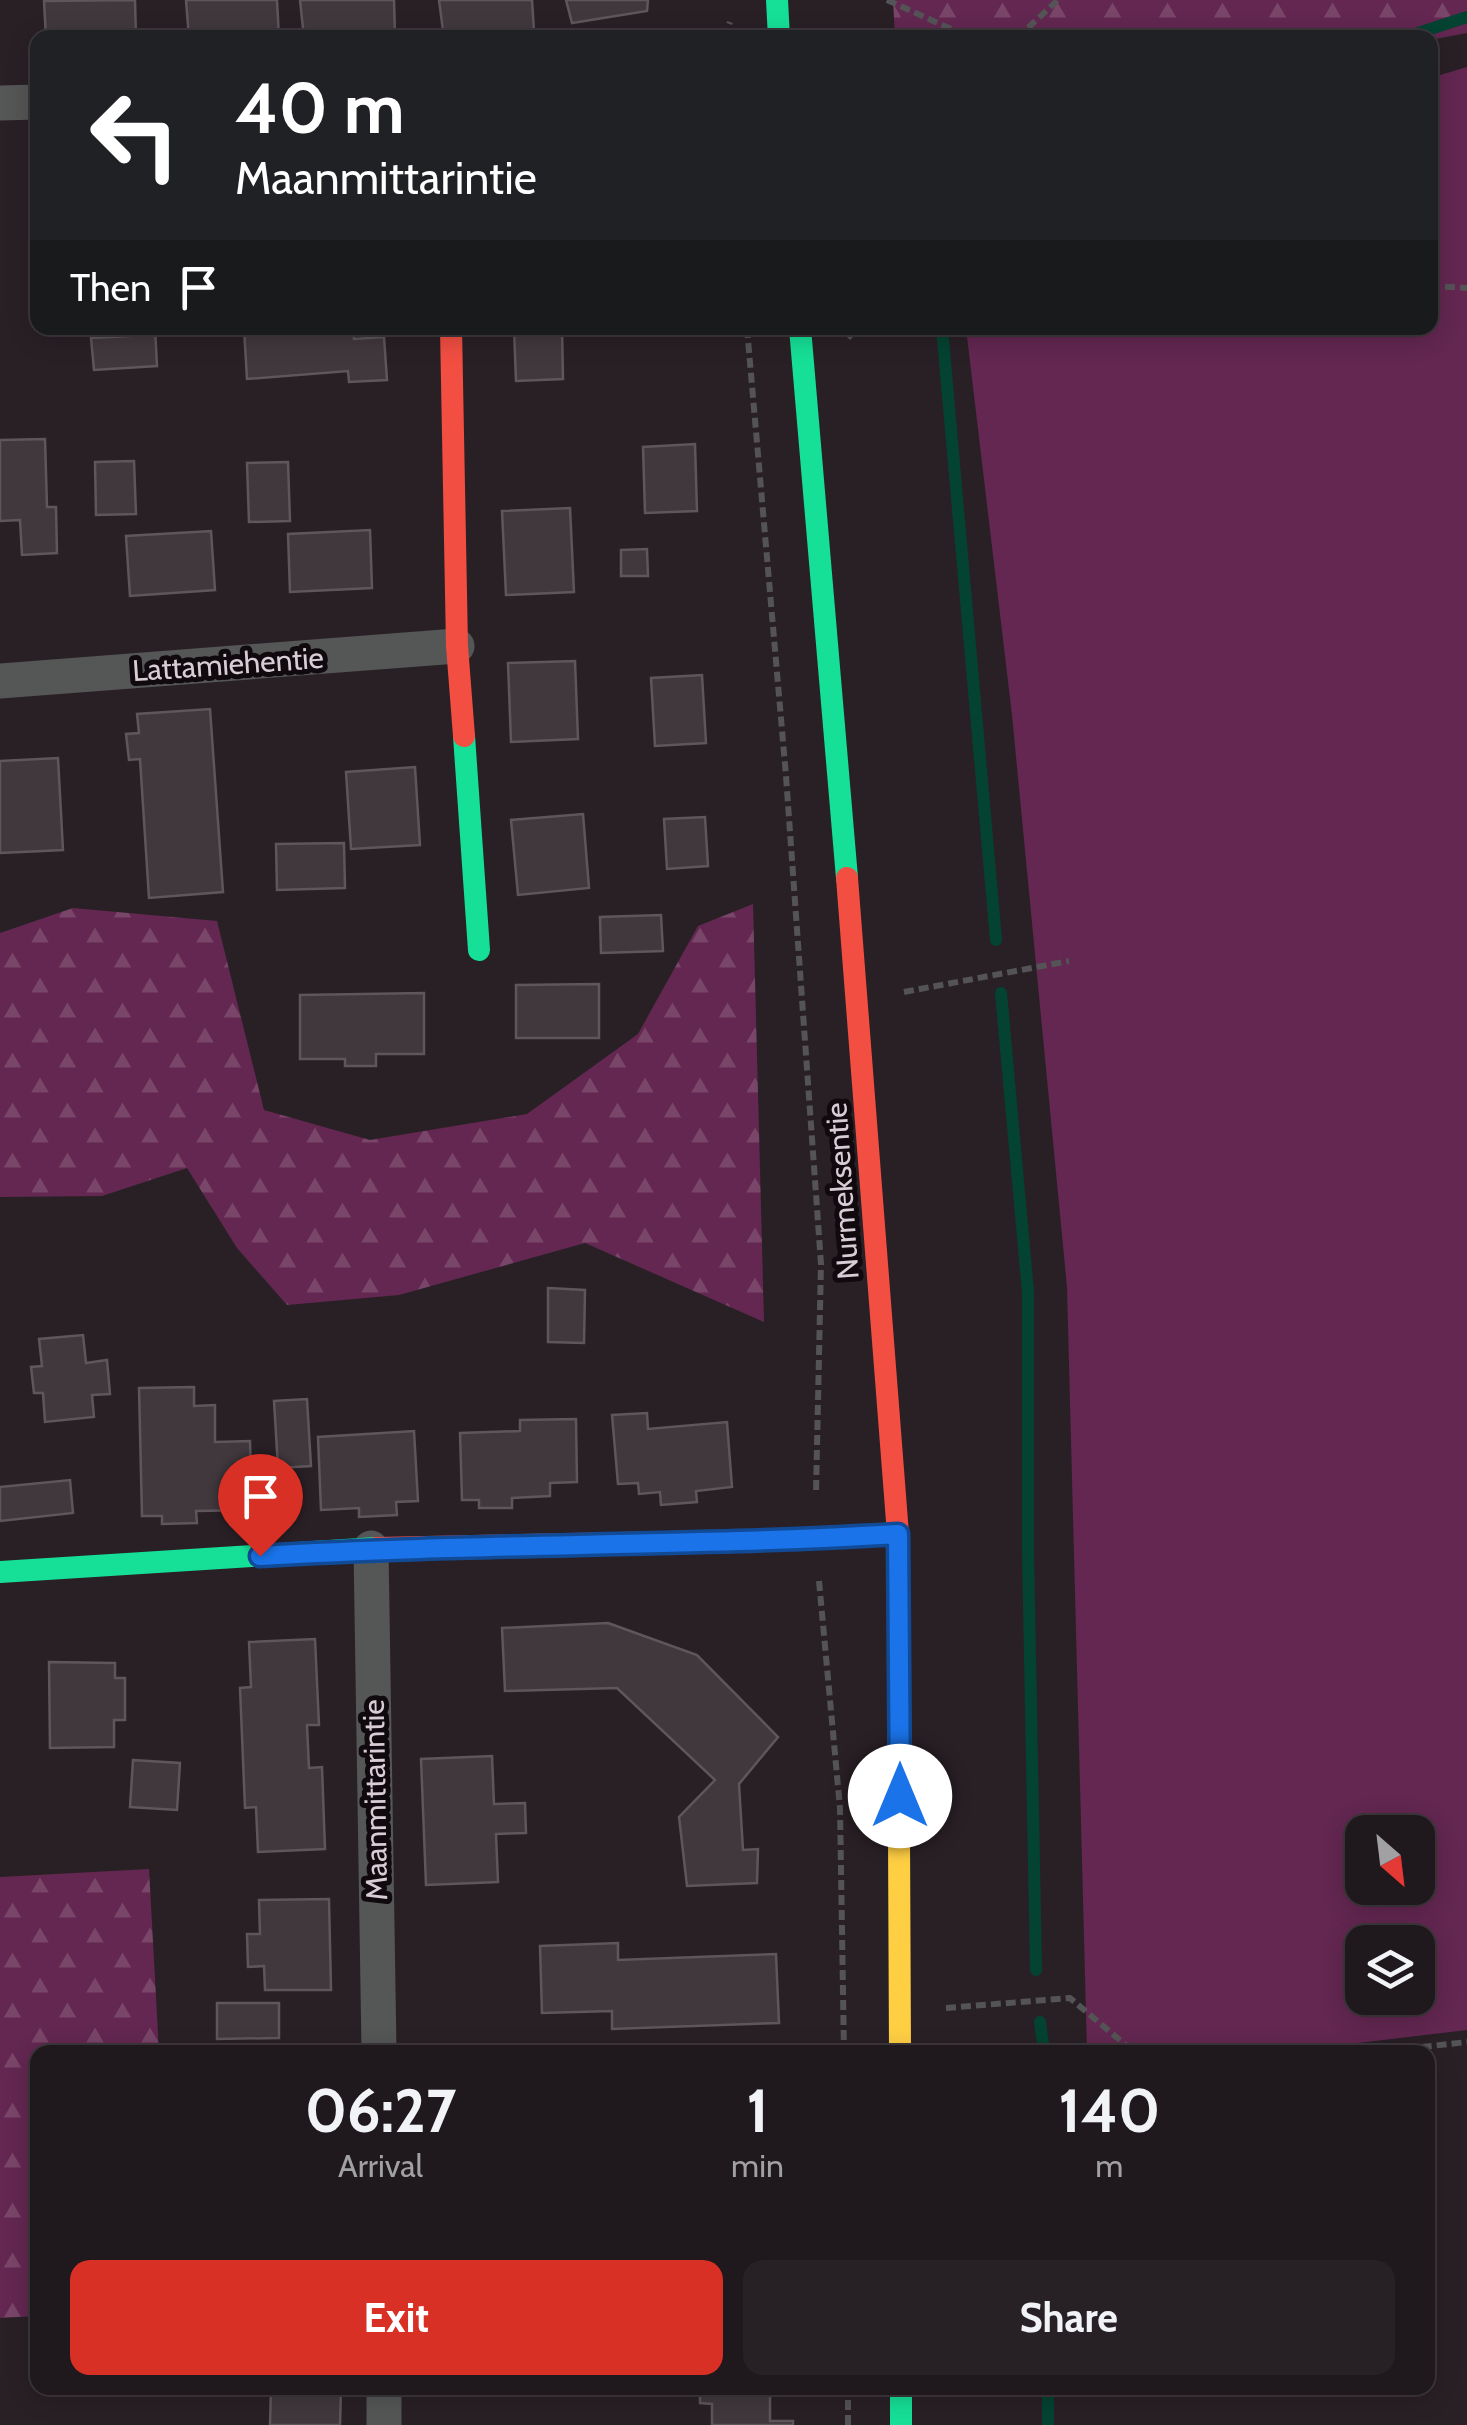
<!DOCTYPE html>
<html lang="en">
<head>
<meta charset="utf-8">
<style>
  :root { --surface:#1f181c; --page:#272125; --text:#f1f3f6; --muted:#a1a0a3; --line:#3c373b; --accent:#d93025 }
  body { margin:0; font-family:Cabin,sans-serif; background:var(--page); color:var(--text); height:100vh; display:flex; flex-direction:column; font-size:38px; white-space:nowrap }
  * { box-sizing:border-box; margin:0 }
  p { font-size:32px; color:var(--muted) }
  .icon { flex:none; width:55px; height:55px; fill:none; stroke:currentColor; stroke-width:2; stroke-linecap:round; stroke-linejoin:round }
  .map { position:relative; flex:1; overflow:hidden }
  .panel { position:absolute; left:30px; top:2045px; width:1405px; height:350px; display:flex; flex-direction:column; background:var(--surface); border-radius:20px; box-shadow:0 5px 25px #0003,0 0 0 2px var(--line) }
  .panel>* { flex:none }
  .banner { position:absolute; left:30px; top:30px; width:1408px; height:305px; border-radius:20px; box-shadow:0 5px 25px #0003,0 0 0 2px var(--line); background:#202124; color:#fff; overflow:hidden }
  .needle { width:65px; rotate:152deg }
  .fabs { position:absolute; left:1345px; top:1815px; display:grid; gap:20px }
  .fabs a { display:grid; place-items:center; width:90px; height:90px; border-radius:20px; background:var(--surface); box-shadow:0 5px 25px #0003,0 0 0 2px var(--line); font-size:50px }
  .pin { position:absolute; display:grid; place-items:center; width:85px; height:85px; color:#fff; margin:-102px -42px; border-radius:50% 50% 50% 0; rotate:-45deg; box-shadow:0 0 10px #0007 }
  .pin .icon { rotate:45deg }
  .me { position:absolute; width:110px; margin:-55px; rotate:0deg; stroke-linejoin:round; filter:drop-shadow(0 0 8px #0008) }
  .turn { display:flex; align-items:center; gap:35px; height:210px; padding:0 40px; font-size:45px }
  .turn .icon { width:130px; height:130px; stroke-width:2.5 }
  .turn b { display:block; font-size:70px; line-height:85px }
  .then { display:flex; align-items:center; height:95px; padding:0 40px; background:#0003; gap:20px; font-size:38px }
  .eta { display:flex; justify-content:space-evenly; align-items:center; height:170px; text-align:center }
  .eta b { font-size:60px; font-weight:700; line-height:70px }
  .cta { display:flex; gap:20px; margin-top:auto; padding:20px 40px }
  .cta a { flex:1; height:115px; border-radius:20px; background:var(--accent); color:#fff; font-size:40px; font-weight:700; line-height:115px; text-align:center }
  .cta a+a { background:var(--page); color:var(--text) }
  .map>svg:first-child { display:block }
</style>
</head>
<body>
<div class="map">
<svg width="1467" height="2425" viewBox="0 0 1467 2425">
  <defs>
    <pattern id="forest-firs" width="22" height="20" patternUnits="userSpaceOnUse" patternTransform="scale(2.5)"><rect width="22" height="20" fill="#632751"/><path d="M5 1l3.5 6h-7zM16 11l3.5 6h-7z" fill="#794569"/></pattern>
  </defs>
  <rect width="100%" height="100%" fill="#292026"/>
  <g fill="url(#forest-firs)">
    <path d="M 893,0 L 1467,0 L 1467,33 L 1430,40 L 1430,38 L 895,37 Z"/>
    <path d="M 753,904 L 764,1322 L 585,1243 L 399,1295 L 287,1305 L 237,1248 L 187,1168 L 102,1196 L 0,1197 L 0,933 L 73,908 L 217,921 L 264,1110 L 370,1140 L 527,1114 L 638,1034 L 698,926 Z"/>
    <path d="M 149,1869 L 159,2052 L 38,2052 L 37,2316 L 0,2318 L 0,1877 Z"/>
  </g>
  <path fill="#632751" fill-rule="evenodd" d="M 1467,67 L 1467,2030 L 1282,2052 L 1087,2052 L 1067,1287 L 1012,715 L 966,328 L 1430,328 L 1430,78 ZM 1362,1832 L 1418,1832 L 1418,1888 L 1362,1888 ZM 1362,1942 L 1418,1942 L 1418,1998 L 1362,1998 Z"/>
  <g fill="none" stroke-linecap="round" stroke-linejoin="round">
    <g stroke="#044331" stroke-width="12">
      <path d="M 1403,38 L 1467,17"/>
      <path d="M 942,328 L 996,940"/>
      <path d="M 1001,993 L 1028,1292 L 1028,1552 L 1036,1970"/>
      <path d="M 1040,2022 L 1044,2052"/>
      <path d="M 1048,2425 L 1048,2388"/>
    </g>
  </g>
  <g fill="#40383d" stroke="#5e565b" stroke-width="2.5">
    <path d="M 135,0 L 136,38 L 46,38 L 44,1 Z"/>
    <path d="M 186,0 L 277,0 L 279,38 L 189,38 Z"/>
    <path d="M 300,0 L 394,0 L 395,35 L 304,38 Z"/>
    <path d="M 439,0 L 532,0 L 534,31 L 486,38 L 444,38 Z"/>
    <path d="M 566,0 L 648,0 L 647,11 L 572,23 Z"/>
    <path d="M 128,328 L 155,328 L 157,366 L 94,370 L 91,338 L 129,336 Z"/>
    <path d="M 244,328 L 354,328 L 354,339 L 384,337 L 387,380 L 349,382 L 348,371 L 247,379 Z"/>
    <path d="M 514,328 L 562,328 L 563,379 L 516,381 Z"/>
    <path d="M 45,439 L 47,507 L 56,507 L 57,553 L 22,555 L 20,520 L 0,521 L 0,440 Z"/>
    <path d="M 695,444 L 697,511 L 645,513 L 643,447 Z"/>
    <path d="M 134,461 L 136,514 L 96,515 L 95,462 Z"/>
    <path d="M 288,462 L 290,521 L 249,522 L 247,463 Z"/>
    <path d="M 570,508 L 574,592 L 506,595 L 502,511 Z"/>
    <path d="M 370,530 L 372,588 L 290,592 L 288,534 Z"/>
    <path d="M 211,531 L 215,590 L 130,596 L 126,536 Z"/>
    <path d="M 647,549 L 648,576 L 621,576 L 621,550 Z"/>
    <path d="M 575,661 L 578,739 L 511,742 L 508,663 Z"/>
    <path d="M 702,675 L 706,743 L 655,746 L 651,678 Z"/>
    <path d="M 210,709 L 223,892 L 149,898 L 140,759 L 129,760 L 126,734 L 139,733 L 137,714 Z"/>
    <path d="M 58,758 L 63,850 L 0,853 L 0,761 Z"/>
    <path d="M 415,767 L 420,845 L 351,849 L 346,772 Z"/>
    <path d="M 583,814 L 589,888 L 518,895 L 511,820 Z"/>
    <path d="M 705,817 L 708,866 L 667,869 L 664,819 Z"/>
    <path d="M 344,843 L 345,888 L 277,890 L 276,844 Z"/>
    <path d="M 661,915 L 663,951 L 601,953 L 600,917 Z"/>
    <path d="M 599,984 L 599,1038 L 516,1038 L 516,985 Z"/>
    <path d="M 424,993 L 424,1054 L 376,1054 L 376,1066 L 345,1066 L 345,1059 L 300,1059 L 300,995 Z"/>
    <path d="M 548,1288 L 585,1290 L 584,1343 L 548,1342 Z"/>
    <path d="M 83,1335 L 86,1363 L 107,1360 L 110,1394 L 92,1395 L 94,1417 L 45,1422 L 43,1393 L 34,1393 L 31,1367 L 42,1366 L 39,1339 Z"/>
    <path d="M 194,1387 L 194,1406 L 215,1405 L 215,1442 L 250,1441 L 252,1510 L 196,1511 L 197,1523 L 162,1524 L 162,1516 L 142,1516 L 139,1388 Z"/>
    <path d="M 307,1399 L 311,1466 L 278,1468 L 274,1401 Z"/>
    <path d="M 647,1413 L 648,1429 L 727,1422 L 732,1487 L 696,1491 L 697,1502 L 661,1505 L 660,1492 L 639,1494 L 638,1483 L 618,1484 L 612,1415 Z"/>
    <path d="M 576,1419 L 577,1482 L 550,1483 L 550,1496 L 512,1498 L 512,1508 L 479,1508 L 479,1500 L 462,1500 L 460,1433 L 520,1431 L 520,1420 Z"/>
    <path d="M 414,1431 L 418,1501 L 396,1502 L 397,1515 L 359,1517 L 359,1508 L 321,1510 L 318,1437 Z"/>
    <path d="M 70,1480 L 73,1513 L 0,1521 L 0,1487 Z"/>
    <path d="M 608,1623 L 697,1655 L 778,1737 L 739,1784 L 743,1850 L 758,1849 L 757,1883 L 687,1886 L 679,1817 L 715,1780 L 617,1688 L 505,1691 L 502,1628 Z"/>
    <path d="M 315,1639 L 319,1725 L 307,1725 L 309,1768 L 322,1767 L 325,1849 L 258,1852 L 256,1807 L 245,1808 L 240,1688 L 251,1687 L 249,1642 Z"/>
    <path d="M 49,1662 L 115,1663 L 115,1678 L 125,1678 L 125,1720 L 114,1720 L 114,1747 L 50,1748 Z"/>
    <path d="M 492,1756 L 494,1804 L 525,1803 L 526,1833 L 496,1834 L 498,1882 L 426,1885 L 421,1759 Z"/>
    <path d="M 133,1760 L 180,1763 L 177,1810 L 130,1807 Z"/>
    <path d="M 329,1899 L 331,1990 L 265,1990 L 264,1966 L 248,1967 L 247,1934 L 260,1934 L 259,1900 Z"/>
    <path d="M 618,1943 L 618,1960 L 776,1954 L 779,2023 L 612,2029 L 612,2011 L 542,2013 L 540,1946 Z"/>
    <path d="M 217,2003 L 279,2003 L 279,2038 L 217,2039 Z"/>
    <path d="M 271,2388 L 341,2388 L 340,2425 L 270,2425 Z"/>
    <path d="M 700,2388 L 770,2388 L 770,2421 L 793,2421 L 793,2425 L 712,2425 L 712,2404 L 700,2403 Z"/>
  </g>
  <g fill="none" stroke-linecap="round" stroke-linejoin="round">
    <g stroke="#545355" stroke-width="6" stroke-dasharray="10 5" stroke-linecap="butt">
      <path d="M 887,0 L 971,38"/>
      <path d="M 724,38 L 730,22"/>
      <path d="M 1017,38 L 1058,0"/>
      <path d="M 1430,286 L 1467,288"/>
      <path d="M 747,328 L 786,776 L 821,1264 L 816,1493"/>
      <path d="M 848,338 L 857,328"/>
      <path d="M 904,992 L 1069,961"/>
      <path d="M 819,1581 L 840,1808 L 844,2052"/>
      <path d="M 946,2008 L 1070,1998 L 1134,2052"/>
      <path d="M 1377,2052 L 1467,2042"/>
      <path d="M 848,2425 L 848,2388"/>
    </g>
    <g stroke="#555656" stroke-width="35">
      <path d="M 0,103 L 38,102"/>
      <path d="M 0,681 L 457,646"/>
      <path d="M 371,1548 L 379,2052"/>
      <path d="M 384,2388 L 384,2425"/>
    </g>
    <g stroke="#16e098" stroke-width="22">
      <path d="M 777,0 L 779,38"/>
      <path d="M 800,328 L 847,878"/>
      <path d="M 464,736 L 479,950"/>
      <path d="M 0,1572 L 376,1548"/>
      <path d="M 901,2388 L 901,2425"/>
    </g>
    <path stroke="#ffcf43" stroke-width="22" d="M 898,1618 L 900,2052"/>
    <g stroke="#f24e42" stroke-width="22">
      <path d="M 451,328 L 457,646 L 464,736"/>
      <path d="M 847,878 L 898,1534 L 898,1618"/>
      <path d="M 376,1548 L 815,1539 L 898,1534"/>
    </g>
  </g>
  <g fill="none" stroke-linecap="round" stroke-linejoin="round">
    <defs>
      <path id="route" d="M 260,1556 C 472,1543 685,1547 898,1534 L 900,1796"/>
    </defs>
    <use href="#route" stroke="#114b97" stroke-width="25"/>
    <use href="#route" stroke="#1a73e8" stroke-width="18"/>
  </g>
  <g text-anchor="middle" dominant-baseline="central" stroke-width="10" stroke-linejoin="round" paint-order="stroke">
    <g font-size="30" fill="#d9cdd5" stroke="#10090e">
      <text transform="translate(228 664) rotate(-4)">Lattamiehentie</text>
      <text transform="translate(842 1191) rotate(-94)">Nurmeksentie</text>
      <text transform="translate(375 1800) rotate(-91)">Maanmittarintie</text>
    </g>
  </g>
</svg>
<div class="fabs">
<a><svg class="needle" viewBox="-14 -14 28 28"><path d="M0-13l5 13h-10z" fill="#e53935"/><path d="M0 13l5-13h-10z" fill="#a1a0a3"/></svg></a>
<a><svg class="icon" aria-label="layers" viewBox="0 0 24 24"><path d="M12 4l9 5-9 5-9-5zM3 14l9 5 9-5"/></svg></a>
</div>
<div class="pin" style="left:260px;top:1556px;background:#d93025"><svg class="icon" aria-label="arrive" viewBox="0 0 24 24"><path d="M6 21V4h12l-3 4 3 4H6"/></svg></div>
<svg class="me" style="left:900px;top:1796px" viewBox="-20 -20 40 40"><circle r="19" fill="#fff"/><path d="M0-13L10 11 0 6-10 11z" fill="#1a73e8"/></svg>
<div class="banner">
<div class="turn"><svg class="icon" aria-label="left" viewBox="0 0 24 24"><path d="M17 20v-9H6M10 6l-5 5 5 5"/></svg><div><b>40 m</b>Maanmittarintie</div></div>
<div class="then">Then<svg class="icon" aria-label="arrive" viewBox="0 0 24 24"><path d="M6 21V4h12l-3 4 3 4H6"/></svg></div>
</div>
<section class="panel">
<div class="eta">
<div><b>06:27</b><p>Arrival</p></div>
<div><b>1</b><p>min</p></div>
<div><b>140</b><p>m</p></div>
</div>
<div class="cta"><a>Exit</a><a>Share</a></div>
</section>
</div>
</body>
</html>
